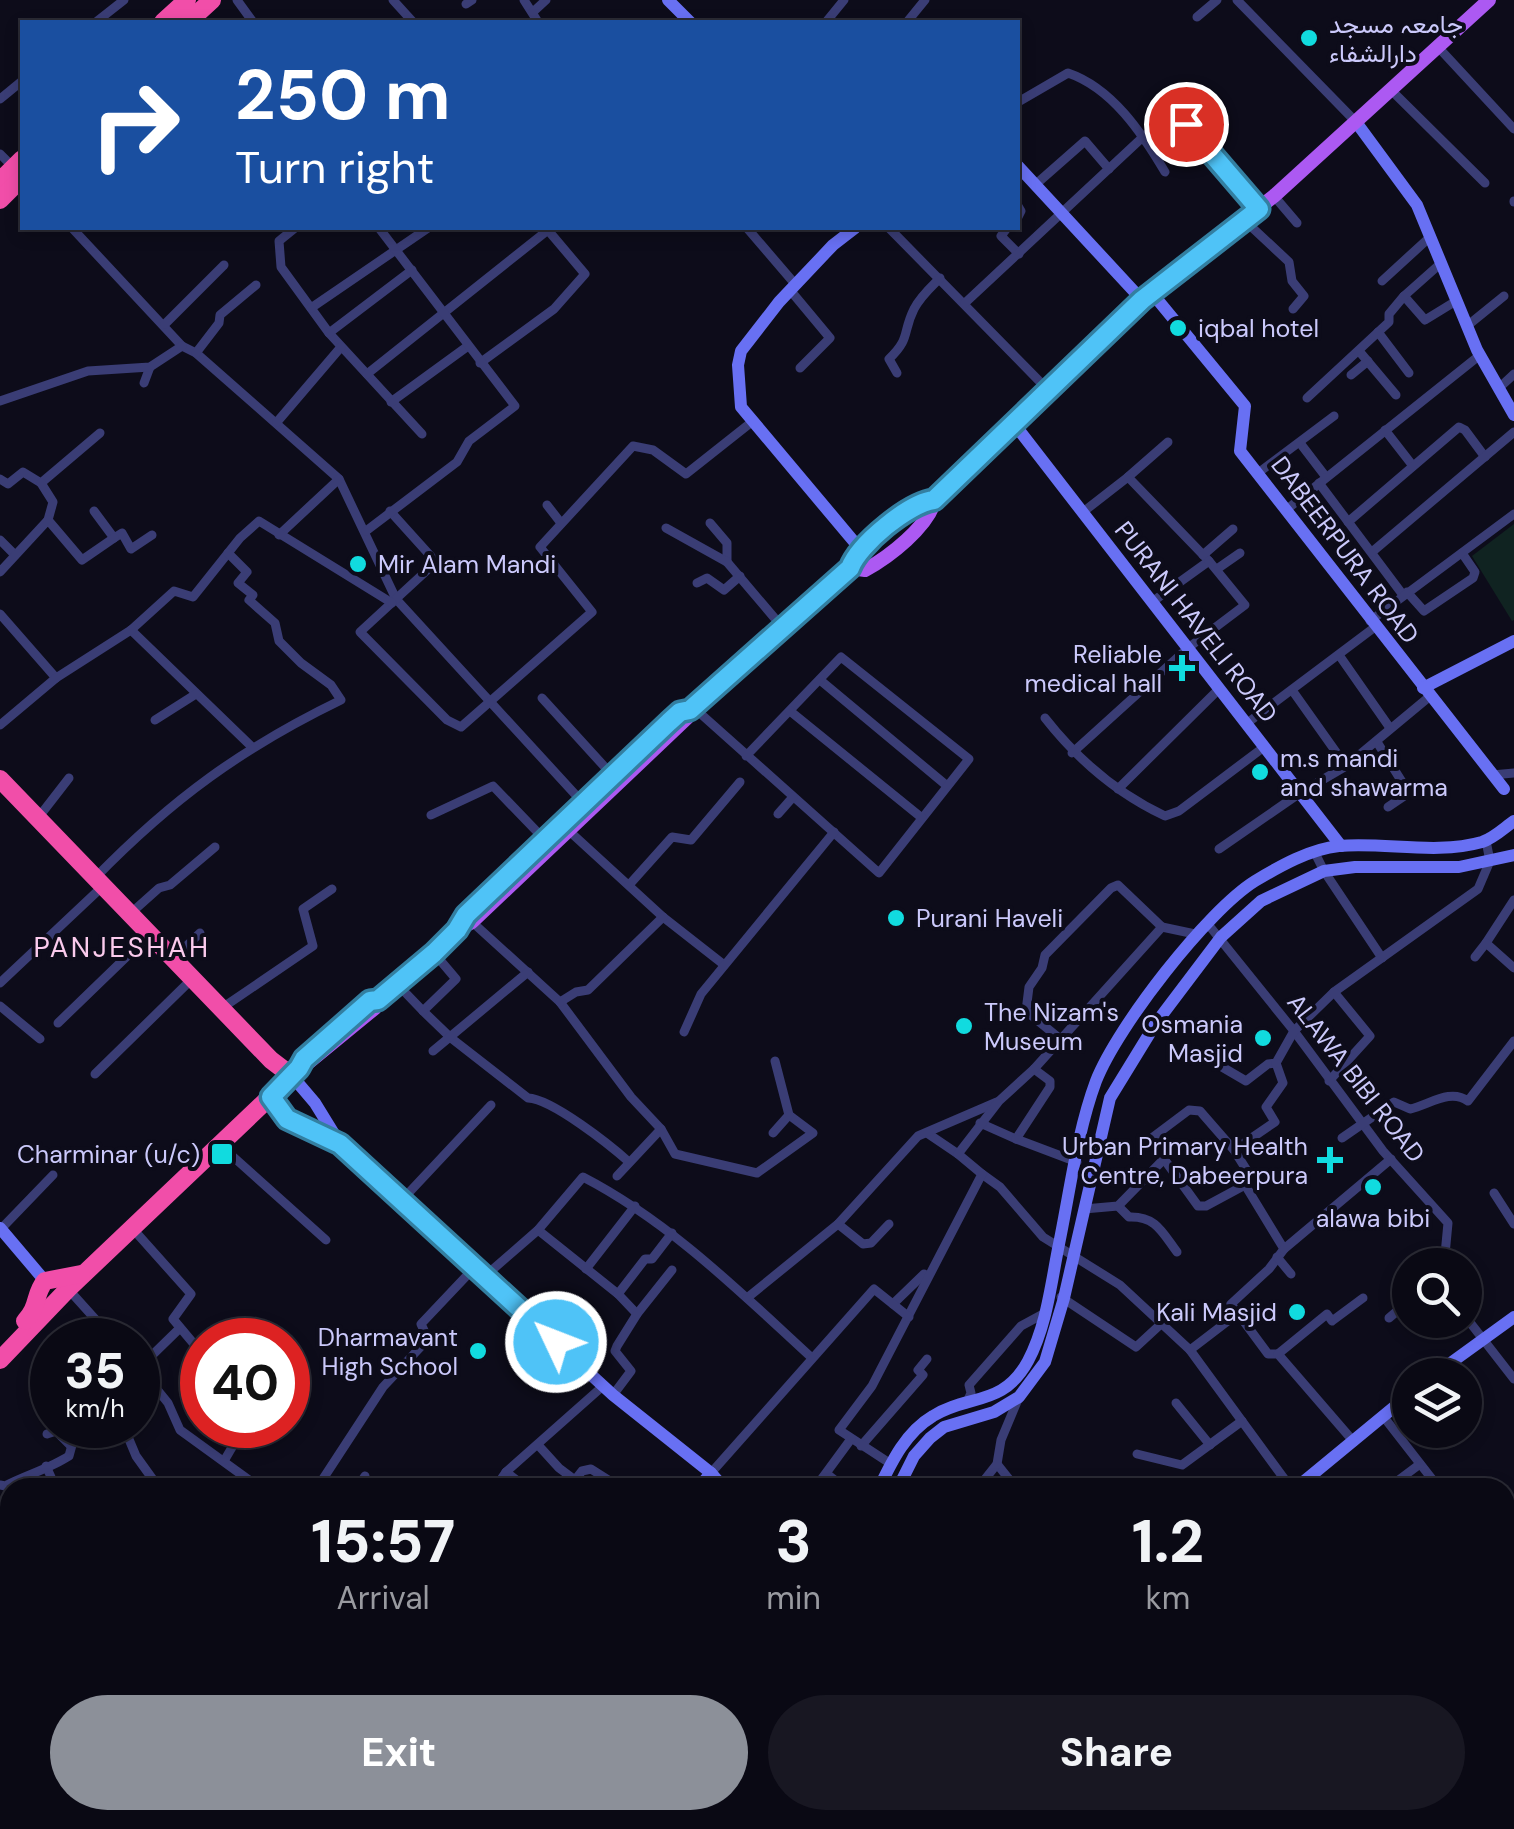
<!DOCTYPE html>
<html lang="en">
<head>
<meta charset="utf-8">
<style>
  :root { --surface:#0a0914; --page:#181722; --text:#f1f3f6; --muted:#999aa0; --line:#2a2a34; --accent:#8c9099 }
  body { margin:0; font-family:"DM Sans",Vazirmatn,sans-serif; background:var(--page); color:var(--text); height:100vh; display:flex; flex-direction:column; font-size:38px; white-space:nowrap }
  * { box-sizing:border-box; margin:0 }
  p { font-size:32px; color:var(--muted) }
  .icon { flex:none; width:55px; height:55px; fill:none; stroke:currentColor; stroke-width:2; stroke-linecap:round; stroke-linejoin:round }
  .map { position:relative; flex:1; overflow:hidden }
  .sheet { position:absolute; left:0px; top:1478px; width:1515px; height:352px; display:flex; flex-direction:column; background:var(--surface); border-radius:30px 30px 0 0; box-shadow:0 5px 15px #0003,0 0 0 2px var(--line) }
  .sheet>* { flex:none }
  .banner { position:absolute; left:20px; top:20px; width:1000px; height:210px; border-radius:0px; box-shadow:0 5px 15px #0003,0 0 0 2px var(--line); background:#1a4fa0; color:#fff; overflow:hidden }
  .tools { position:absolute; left:1392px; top:1248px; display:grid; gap:20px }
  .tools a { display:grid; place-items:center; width:90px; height:90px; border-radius:50%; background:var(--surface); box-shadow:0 5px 15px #0003,0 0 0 2px var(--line); font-size:50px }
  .speed { position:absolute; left:30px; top:1318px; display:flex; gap:20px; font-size:50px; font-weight:700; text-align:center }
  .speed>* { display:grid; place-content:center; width:130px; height:130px; border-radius:50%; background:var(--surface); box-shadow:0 5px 15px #0003,0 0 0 2px var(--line); line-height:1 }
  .speed small { font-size:25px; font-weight:400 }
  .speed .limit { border:15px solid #d22; background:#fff; color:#111 }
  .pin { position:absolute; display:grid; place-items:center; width:85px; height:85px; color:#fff; margin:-42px; border:5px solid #fff; border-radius:50%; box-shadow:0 2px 10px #0007 }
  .me { position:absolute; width:110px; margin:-55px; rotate:313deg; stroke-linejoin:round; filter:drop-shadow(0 0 8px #0008) }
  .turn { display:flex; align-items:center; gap:35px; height:210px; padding:0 50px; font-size:45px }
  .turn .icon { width:130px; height:130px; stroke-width:2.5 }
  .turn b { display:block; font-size:70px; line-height:85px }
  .eta { display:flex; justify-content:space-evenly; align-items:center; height:170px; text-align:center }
  .eta b { font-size:60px; font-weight:800; line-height:70px }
  .cta { display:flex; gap:20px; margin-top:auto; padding:20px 50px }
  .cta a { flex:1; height:115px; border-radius:60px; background:var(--accent); color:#fff; font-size:40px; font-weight:800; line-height:115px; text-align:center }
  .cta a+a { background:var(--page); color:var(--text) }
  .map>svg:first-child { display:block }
</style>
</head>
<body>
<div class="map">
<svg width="1514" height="1829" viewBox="0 0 1514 1829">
  <rect width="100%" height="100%" fill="#0d0c1a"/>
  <path fill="#102321" d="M 1514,524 L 1514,620 L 1512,621 L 1472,556 Z"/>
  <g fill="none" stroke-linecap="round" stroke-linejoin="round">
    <g stroke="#3a3d75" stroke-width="9">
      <path d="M 237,0 L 253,22"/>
      <path d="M 393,0 L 413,22"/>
      <path d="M 524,0 L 538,22"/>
      <path d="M 1237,0 L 1356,122"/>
      <path d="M 466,4 L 472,0"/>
      <path d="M 533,12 L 546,0"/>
      <path d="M 1197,17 L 1217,0"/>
      <path d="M 96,22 L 124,0"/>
      <path d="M 826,22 L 844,0"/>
      <path d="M 907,22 L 925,0"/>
      <path d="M 1438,47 L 1514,129"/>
      <path d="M 1391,90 L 1485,183"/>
      <path d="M 0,99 L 22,81"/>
      <path d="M 1018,102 L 1068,73 C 1112,88 1142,133 1165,172"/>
      <path d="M 0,154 L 14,168"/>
      <path d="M 1035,185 L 1085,141 L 1109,169"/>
      <path d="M 1274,196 L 1297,223"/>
      <path d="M 1514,201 L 1514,202"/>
      <path d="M 1018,206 L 1021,211 L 1018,217"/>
      <path d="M 1244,220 L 1289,262 L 1292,281 L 1304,296 L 1293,309"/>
      <path d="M 72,228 L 182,346 L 196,353 L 339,479 L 396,599 L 584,804"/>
      <path d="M 295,228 L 279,241 L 281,267 L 329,333 L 422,434"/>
      <path d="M 747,228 L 795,284"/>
      <path d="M 889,228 L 1048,390"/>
      <path d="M 1007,228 L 1001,236 L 1019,254"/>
      <path d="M 1382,281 L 1430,237"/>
      <path d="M 790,290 L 830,338 L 800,368"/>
      <path d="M 1404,296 L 1425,320 L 1456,301"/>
      <path d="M 965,303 L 1144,136 L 1169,119 L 1187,124 L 1259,209"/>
      <path d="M 311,308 L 428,228"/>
      <path d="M 165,324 L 224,265"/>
      <path d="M 1467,326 L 1504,296"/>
      <path d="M 1378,332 L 1409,373"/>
      <path d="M 329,333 L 412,270"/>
      <path d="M 1359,351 L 1396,395"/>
      <path d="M 196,353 L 219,323 L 220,315 L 256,285"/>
      <path d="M 480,363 L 554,309 L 585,274 L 547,229"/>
      <path d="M 897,373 L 889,359 C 911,338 902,333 914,309 C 920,297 930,288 940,278"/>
      <path d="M 367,374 L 548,230"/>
      <path d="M 1351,375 L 1368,361"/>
      <path d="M 144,383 L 150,367"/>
      <path d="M 1499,388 L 1514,374"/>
      <path d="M 1307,398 L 1389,322 L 1389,314 L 1404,296 L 1440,264"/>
      <path d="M 0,401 L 88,371 L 150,367 L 182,346"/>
      <path d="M 391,402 L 468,346"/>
      <path d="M 277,422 L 341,347"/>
      <path d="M 1385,430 L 1413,466"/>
      <path d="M 1300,443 L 1326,477"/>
      <path d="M 1258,473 L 1334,416"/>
      <path d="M 1128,477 L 1168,442"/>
      <path d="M 0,479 L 8,484 L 23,472 L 41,483 L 100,433"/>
      <path d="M 41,483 L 53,502 L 48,520"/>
      <path d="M 1319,483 L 1403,595"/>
      <path d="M 547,505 L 561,523"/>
      <path d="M 1286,510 L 1480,355"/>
      <path d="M 94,511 L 114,538 L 122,533 L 131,549 L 152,535"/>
      <path d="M 390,511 L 436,562 L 360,632 L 447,720 L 461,727 L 592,612 L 540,547 L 633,446 L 653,450 L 686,474 L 753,421"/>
      <path d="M 1083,512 L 1128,477 L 1209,561 L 1152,602"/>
      <path d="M 1348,522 L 1459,427 L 1465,430 L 1485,457"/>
      <path d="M 710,523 L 727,543 L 727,562"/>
      <path d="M 666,528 L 727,562 L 783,628"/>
      <path d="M 366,531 L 457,462 L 469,441 L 515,406 L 379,228"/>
      <path d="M 279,535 L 339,479"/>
      <path d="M 0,540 L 15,555"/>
      <path d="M 1372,552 L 1514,432"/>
      <path d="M 1203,555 L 1233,529"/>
      <path d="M 1217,569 L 1240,553"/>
      <path d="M 0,572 L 48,520 L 82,560 L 114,538"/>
      <path d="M 697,583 L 707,578 L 724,590 L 740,576"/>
      <path d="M 1407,592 L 1424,611 L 1473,578 L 1475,572 L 1462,553"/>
      <path d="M 0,614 L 56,678"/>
      <path d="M 1370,621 L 1514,514"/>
      <path d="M 131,630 L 252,747"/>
      <path d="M 1339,655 L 1390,728"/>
      <path d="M 820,680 L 946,785"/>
      <path d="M 1292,690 L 1346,766"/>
      <path d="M 542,698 L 613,776"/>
      <path d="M 693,707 L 879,873 L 969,759 L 841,657 L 746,756"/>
      <path d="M 790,711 L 922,818"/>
      <path d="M 1045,718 C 1078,760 1116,793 1165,816 L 1179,811 L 1264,747"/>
      <path d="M 155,720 L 196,694"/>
      <path d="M 1246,724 L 1375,627"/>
      <path d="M 0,725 L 56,678 L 131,630 L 174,591 L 193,597 L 240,538 L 259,521 L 392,603"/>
      <path d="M 1377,742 L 1409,793"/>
      <path d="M 1072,753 L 1188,648 L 1245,605 L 1209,561"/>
      <path d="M 1492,775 L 1514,773"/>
      <path d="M 1118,789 L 1219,689"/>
      <path d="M 1388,807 L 1419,786"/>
      <path d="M 778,814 L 793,797"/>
      <path d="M 431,815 L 493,786 L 545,840"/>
      <path d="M 38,818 L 69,778"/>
      <path d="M 568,830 L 663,917 L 723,964"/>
      <path d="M 1219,849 L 1300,793 L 1346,766 L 1429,697"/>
      <path d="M 1314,851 L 1324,871 L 1382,958"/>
      <path d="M 95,878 C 172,799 242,748 341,700 L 331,685 L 301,663 L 279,641 L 275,623 L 249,600 L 253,595 L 238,583 L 247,572 L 228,553"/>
      <path d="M 629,885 L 672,837 L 691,840 L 740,782"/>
      <path d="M 131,913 L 159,888 L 170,885 L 215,847"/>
      <path d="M 471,921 L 560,1002 L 631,1097 L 661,1129 L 675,1154 L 757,1173 L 813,1133 L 789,1115 L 775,1061"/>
      <path d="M 1207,923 L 1294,1031 L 1383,1151 L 1448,1223 L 1444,1265"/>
      <path d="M 1162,927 L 1195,934"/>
      <path d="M 1486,943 L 1514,900"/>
      <path d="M 434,953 L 456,979 L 423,1011 L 451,1038 L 528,1098 C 552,1099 610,1145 629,1162"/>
      <path d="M 1475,957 L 1486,943 L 1514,968"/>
      <path d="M 174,958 L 200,933"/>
      <path d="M 0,983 L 103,886"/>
      <path d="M 398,985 L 423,1011"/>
      <path d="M 560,1002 L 576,992 L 588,990 L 663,917"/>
      <path d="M 0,1006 L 40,1039"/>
      <path d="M 222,1008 L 313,946 L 303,909 L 332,889"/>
      <path d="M 58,1023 L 149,935"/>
      <path d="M 684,1032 L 701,994 L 834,832"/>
      <path d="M 433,1051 L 528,972"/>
      <path d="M 1205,1057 L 1246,1081 L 1268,1064 L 1276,1063 L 1294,1031 L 1334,992 L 1478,889 L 1490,861 L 1486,841"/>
      <path d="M 95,1074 L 193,978"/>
      <path d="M 1329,1081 L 1370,1036 L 1334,992"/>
      <path d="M 980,1123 L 1016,1139 L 1050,1087 L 1050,1081 L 1034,1069"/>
      <path d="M 773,1133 L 789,1115"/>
      <path d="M 927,1133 L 958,1154"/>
      <path d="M 1342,1138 L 1394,1102 L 1410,1109 C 1429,1105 1450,1088 1468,1101 L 1514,1041"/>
      <path d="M 1016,1139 L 1077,1162"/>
      <path d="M 220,1145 L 326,1240"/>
      <path d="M 1234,1150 L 1275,1122 L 1266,1107 L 1283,1083 L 1276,1063"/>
      <path d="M 1164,1159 L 1198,1206 L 1206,1206 L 1245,1185"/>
      <path d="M 982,1174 L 1000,1187 L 1043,1237 L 1120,1285 L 1190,1350 L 1291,1488"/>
      <path d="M 617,1176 L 661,1129"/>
      <path d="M 1494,1193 L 1514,1224"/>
      <path d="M 402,1200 L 491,1105"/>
      <path d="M 1118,1206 L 1129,1217 C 1156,1216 1162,1232 1177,1252"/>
      <path d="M 1084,1209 L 1118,1206 L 1164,1159 L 1153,1137 L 1189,1110 L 1200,1111 L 1234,1150 L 1251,1177 L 1245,1185 L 1284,1249 L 1269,1269 L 1231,1304 L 1268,1354 L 1278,1354 L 1354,1442"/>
      <path d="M 838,1224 L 863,1244 L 871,1243 L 889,1224"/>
      <path d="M 1,1229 L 53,1175"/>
      <path d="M 133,1229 L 191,1294 L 173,1319 L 199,1350"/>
      <path d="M 538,1230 L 618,1294 L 637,1314"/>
      <path d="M 1284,1249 L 1391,1159"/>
      <path d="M 1277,1257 L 1291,1274"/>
      <path d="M 586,1269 L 635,1206"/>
      <path d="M 484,1277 L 538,1230 L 583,1177 C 670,1222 740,1292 812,1358"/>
      <path d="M 69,1290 L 114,1340"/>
      <path d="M 618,1294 L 645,1259 L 652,1259 L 672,1233"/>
      <path d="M 1061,1297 L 1136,1347 L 1162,1323"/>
      <path d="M 747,1298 L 838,1224 L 918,1136 L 997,1102"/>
      <path d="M 893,1304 L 924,1274"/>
      <path d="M 1465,1316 L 1514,1379"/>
      <path d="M 1389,1318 L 1410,1300"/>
      <path d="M 1190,1350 L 1237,1314"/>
      <path d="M 1278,1354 L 1327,1314 L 1332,1321 L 1363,1298"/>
      <path d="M 138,1366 L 168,1403 L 180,1430 L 260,1488"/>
      <path d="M 139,1368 L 180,1328"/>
      <path d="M 613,1395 L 631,1371 L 615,1351 L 617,1346 L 637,1314 L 672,1270"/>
      <path d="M 138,1396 L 152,1381"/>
      <path d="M 1176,1403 L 1210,1445"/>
      <path d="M 966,1404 L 971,1393 L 969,1385 L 1021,1326 L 1045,1313"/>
      <path d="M 1383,1416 L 1439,1488"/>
      <path d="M 123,1425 L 136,1456 L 159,1488"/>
      <path d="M 47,1434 L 56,1431 L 71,1446"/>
      <path d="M 539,1446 L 559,1468 L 575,1480 L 582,1471 L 591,1469 L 621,1488"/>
      <path d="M 861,1446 L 923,1375 L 918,1370 L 927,1359"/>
      <path d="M 1137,1454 L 1182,1465 L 1242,1421"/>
      <path d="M 224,1461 L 244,1427"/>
      <path d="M 891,1464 L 839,1430 L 872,1386 L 982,1174 L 958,1154 L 999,1101 L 1034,1069 L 1162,927 L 1118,885 L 1111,888 L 1045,955 L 1042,968 L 1029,987 L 1026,1011 L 1059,1038"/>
      <path d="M 997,1464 L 1016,1488"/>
      <path d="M 46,1466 L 56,1488"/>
      <path d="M 506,1472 L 527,1488"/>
      <path d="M 711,1473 L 874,1289 L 909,1317"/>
      <path d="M 827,1474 L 845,1488"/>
      <path d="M 0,1485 L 5,1486 C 26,1475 51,1468 69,1456 L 75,1434 L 71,1425"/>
      <path d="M 317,1488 L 383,1387 L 428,1339 L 421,1324 L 474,1268"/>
      <path d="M 357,1488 L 365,1476"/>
      <path d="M 495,1488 L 506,1472 L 603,1386"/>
      <path d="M 815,1488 L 851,1439"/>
      <path d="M 978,1488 L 997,1464 L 1001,1440 L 1019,1397"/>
      <path d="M 1388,1488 L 1420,1464"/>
      <path d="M 1505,1522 L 1514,1515"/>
      <path d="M 0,1529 L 10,1522"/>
      <path d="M 0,1631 L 10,1623"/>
      <path d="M 0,1679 L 10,1677"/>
      <path d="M 1505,1687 L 1514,1681"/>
      <path d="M 0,1756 L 10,1755"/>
      <path d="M 58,1820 L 64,1829"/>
      <path d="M 123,1820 L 130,1829"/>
      <path d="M 353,1820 L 359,1829"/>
      <path d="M 813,1820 L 824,1829"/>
      <path d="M 1260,1820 L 1268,1829"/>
      <path d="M 1344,1820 L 1353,1829"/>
      <path d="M 1478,1820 L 1493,1829"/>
      <path d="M 95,1829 L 107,1820"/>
      <path d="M 495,1829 L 505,1820"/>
      <path d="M 711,1829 L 722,1820"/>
      <path d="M 771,1829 L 781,1820"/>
      <path d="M 849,1829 L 857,1820"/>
      <path d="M 1084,1829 L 1094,1820"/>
      <path d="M 1148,1829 L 1155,1820"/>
      <path d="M 1215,1829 L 1222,1820"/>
      <path d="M 1331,1829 L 1341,1820"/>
    </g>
    <g stroke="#6870f3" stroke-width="12">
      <path d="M 668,0 L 690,22"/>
      <path d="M 1356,122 L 1417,205 L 1477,350 L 1514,415"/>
      <path d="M 1018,166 L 1142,300 L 1152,293 L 1245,406 L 1240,451 L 1504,789"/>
      <path d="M 855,228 L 833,245 L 779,302 L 741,351 L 738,365 L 741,407 L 861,550"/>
      <path d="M 1015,425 L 1341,846"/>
      <path d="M 1423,688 L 1514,641"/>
      <path d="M 292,1076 L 315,1103 L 339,1142"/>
      <path d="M 271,1097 L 287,1119 L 340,1144 L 613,1395 L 711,1473 L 724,1488"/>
      <path d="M 0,1228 L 45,1281"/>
      <path d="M 1434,1375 L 1514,1317"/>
      <path d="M 698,1488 L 711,1473"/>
      <path d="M 879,1488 C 892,1461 906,1432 933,1416 C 968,1394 1003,1407 1028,1361 C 1047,1325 1051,1283 1059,1244 C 1070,1191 1077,1132 1096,1081 C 1117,1027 1207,911 1255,881 C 1280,866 1310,849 1339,846 C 1386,842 1436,855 1482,842 C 1494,838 1504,828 1514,821"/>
      <path d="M 898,1488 L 914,1456 L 930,1438 L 944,1427 L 994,1412 L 1019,1397 L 1045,1362 L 1064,1298 L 1110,1098 L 1156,1023 L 1221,937 L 1261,901 L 1324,871 L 1355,867 L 1459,867 L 1514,855"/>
      <path d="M 1296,1488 L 1410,1394"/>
      <path d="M 1116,1820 L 1127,1829"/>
      <path d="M 394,1829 L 403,1820"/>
      <path d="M 586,1829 L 609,1820"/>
    </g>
    <g stroke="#ac59f2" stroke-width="14">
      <path d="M 851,568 L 865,570 C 889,557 928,527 935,500"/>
      <path d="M 457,930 L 472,922 L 687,718 L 693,707 L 851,568 C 860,543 909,504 935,500 L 1142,300 L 1274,196 L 1489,0"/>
      <path d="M 292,1076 L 375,1008 L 378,1000 L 457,930 L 461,920 L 484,898"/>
    </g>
    <g stroke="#f14ea9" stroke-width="18">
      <path d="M 163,22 L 187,0"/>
      <path d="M 188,22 L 212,0"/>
      <path d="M 0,181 L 22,159"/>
      <path d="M 0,200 L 22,178"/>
      <path d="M 0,779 L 271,1060 L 292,1076 L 68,1289 L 0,1360"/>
      <path d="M 25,1321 C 39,1307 34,1294 45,1281 L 81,1274"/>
    </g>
  </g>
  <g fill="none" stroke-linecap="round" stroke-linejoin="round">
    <defs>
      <path id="route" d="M 556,1342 L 340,1144 L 287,1119 L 271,1097 L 299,1068 L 304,1059 L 370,1001 L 378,1000 L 434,953 L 457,930 L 466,915 L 669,722 L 680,712 L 690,710 L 850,568 C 859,544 909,503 934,500 L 1142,300 L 1259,209 L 1186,124"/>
    </defs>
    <use href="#route" stroke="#337fa1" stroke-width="25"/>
    <use href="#route" stroke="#4fc3f7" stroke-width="18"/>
  </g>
  <g fill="#11dbdf" stroke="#0d0c1a" stroke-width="4">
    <circle cx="1309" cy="38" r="10"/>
    <circle cx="1178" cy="328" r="10"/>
    <circle cx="358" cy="564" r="10"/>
    <path d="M1177 653h10v10h10v10h-10v10h-10v-10h-10v-10h10z"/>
    <circle cx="1260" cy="772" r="10"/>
    <circle cx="896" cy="918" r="10"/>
    <circle cx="964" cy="1026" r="10"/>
    <circle cx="1263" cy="1038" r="10"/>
    <rect x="210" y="1142" width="24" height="24" rx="5"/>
    <path d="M1325 1145h10v10h10v10h-10v10h-10v-10h-10v-10h10z"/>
    <circle cx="1373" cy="1187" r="10"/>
    <circle cx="1297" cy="1312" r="10"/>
    <circle cx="478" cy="1351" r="10"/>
  </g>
  <g text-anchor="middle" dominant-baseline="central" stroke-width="8" stroke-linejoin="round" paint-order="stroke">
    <g font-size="25" fill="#cbc9fb" stroke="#0d0c1a" text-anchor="start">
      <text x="1329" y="24">جامعہ مسجد<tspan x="1329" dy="29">دارالشفاء</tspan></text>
      <text x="1198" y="328">iqbal hotel</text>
      <text x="378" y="564">Mir Alam Mandi</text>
      <text x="1162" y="654" text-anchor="end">Reliable<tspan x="1162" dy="29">medical hall</tspan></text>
      <text x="1280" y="758">m.s mandi<tspan x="1280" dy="29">and shawarma</tspan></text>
      <text x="916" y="918">Purani Haveli</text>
      <text x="984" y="1012">The Nizam's<tspan x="984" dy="29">Museum</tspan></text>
      <text x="1243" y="1024" text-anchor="end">Osmania<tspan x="1243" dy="29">Masjid</tspan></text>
      <text x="1308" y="1146" text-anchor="end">Urban Primary Health<tspan x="1308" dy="29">Centre, Dabeerpura</tspan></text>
      <text x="200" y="1154" text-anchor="end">Charminar (u/c)</text>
      <text x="1373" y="1218" text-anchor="middle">alawa bibi</text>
      <text x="1277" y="1312" text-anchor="end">Kali Masjid</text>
      <text x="458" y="1337" text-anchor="end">Dharmavant<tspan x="458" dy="29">High School</tspan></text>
    </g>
    <g font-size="25" fill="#cbc9fb" stroke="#0d0c1a">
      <text transform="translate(1345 550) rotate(53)">DABEERPURA ROAD</text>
      <text transform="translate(1196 622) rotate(52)">PURANI HAVELI ROAD</text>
      <text transform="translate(1356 1078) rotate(52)">ALAWA BIBI ROAD</text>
    </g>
    <g font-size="28" letter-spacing="2.5" fill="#fbcbed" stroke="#0d0c1a">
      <text x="122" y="947">PANJESHAH</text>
    </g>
  </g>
</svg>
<div class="tools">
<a><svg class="icon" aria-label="search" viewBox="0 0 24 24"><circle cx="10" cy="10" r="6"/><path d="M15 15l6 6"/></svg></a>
<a><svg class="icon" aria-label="layers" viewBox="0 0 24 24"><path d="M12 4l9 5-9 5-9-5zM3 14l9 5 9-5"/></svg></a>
</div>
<div class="speed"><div>35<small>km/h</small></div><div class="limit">40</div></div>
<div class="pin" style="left:1186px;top:124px;background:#d93025"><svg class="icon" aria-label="arrive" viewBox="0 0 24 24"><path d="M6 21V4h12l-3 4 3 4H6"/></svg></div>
<svg class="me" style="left:556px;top:1342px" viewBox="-20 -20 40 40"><circle r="17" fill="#4fc3f7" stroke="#fff" stroke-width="3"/><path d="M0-11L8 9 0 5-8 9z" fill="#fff"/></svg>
<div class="banner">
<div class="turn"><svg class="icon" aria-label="right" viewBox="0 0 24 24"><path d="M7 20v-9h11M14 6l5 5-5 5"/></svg><div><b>250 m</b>Turn right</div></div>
</div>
<section class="sheet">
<div class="eta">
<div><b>15:57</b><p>Arrival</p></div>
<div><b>3</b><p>min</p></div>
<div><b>1.2</b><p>km</p></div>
</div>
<div class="cta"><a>Exit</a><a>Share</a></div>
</section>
</div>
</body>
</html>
